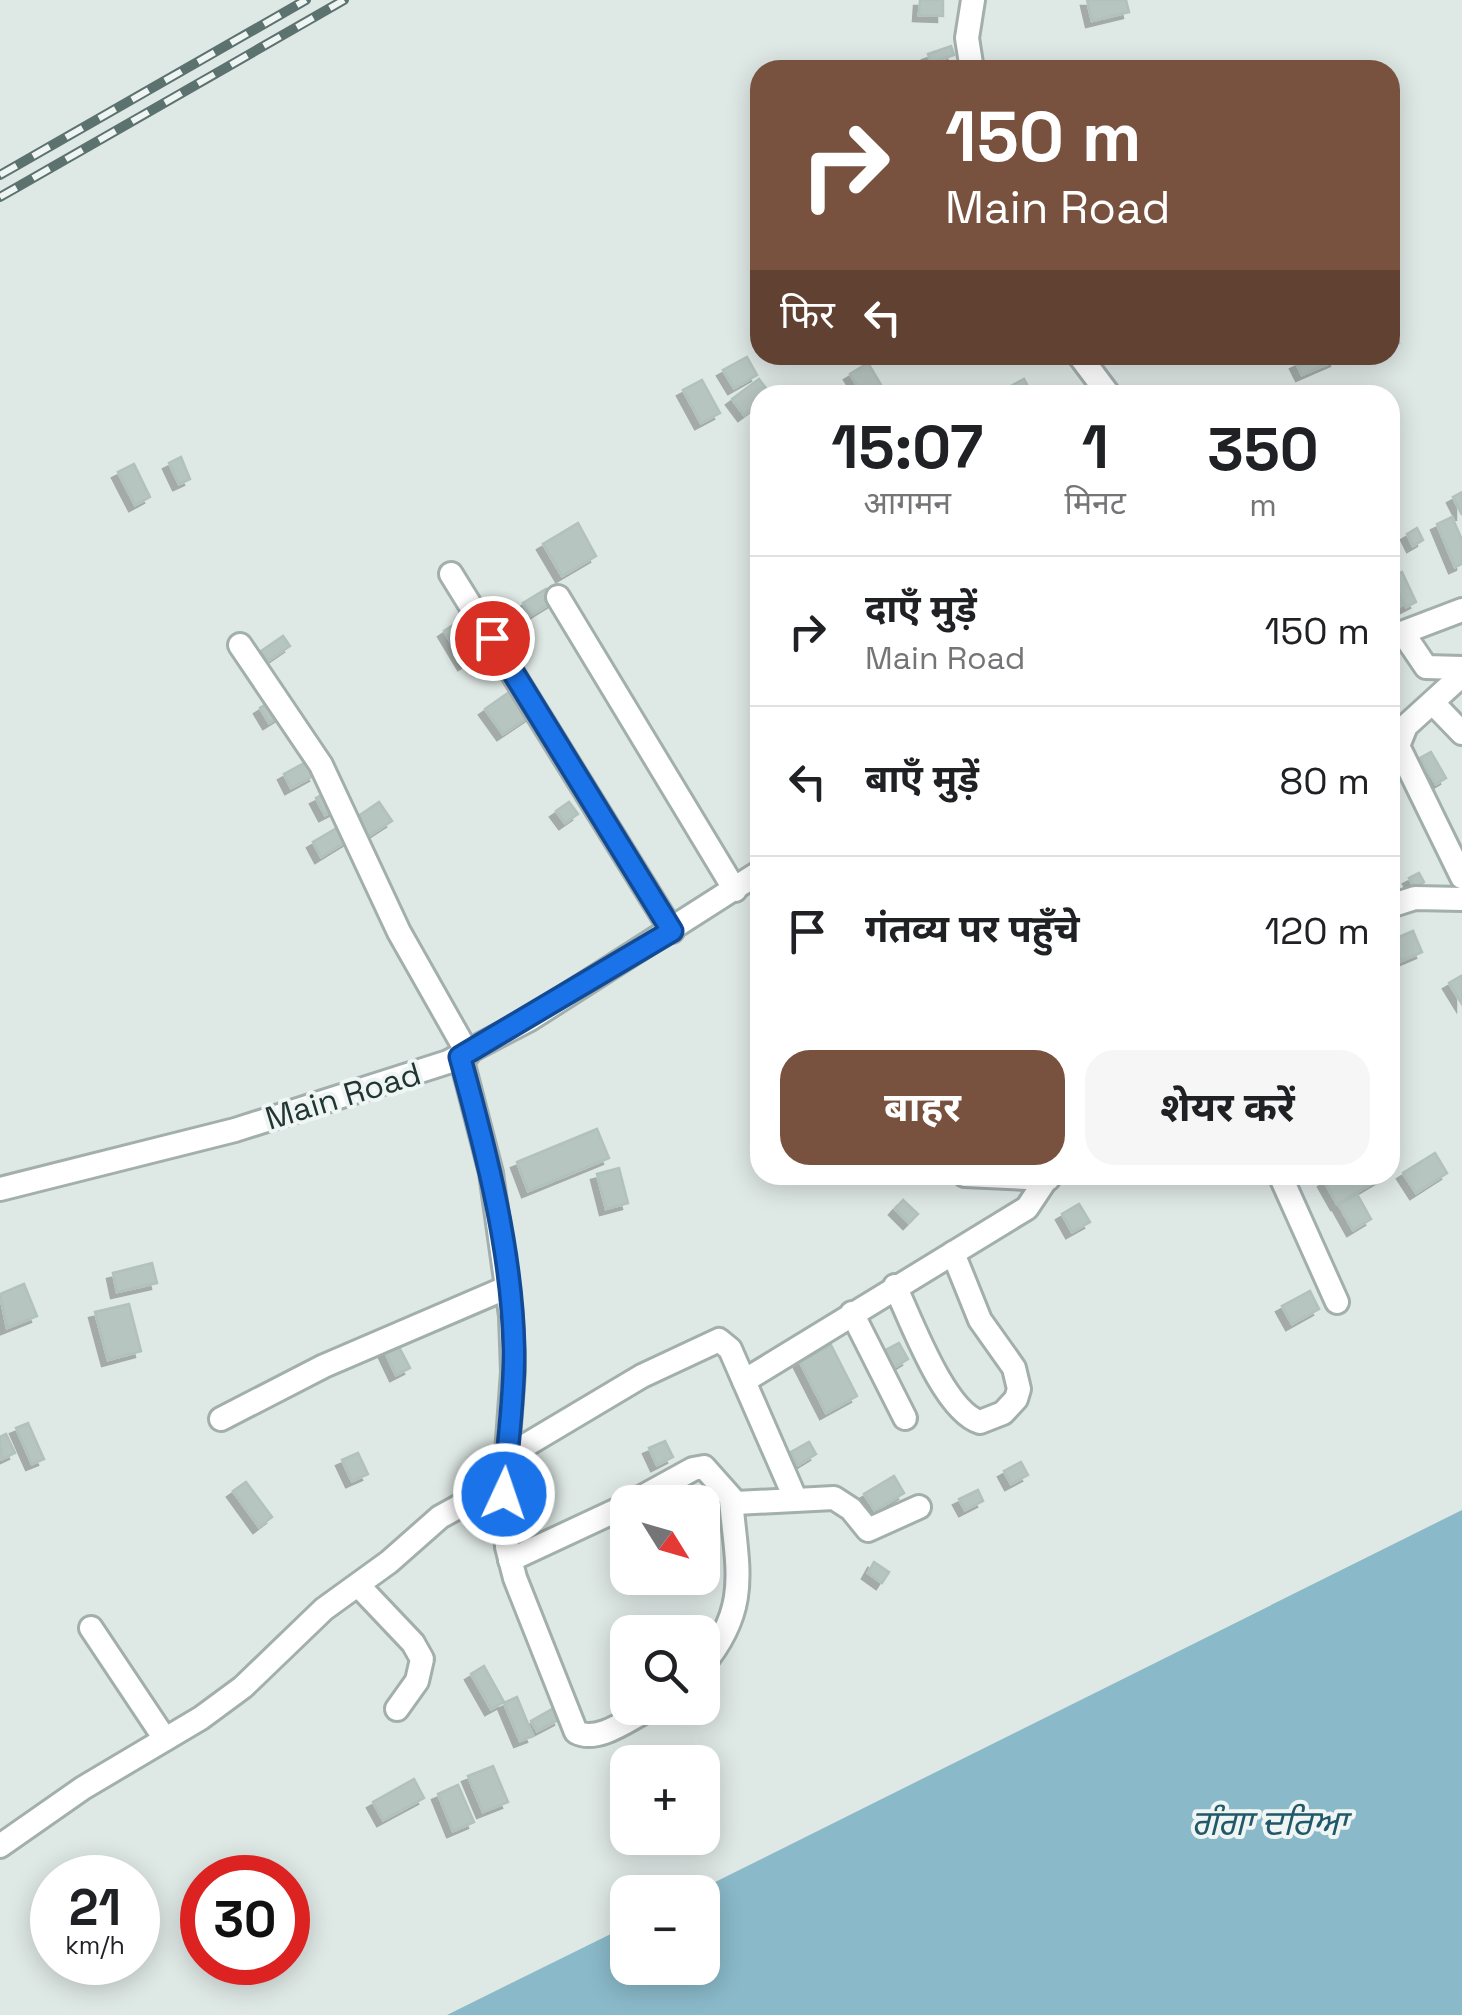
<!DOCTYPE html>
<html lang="hi">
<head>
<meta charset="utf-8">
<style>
  :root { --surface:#fff; --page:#f6f6f6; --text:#202124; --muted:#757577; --line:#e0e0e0; --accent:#79523f }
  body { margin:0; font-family:"Space Grotesk","Noto Sans Devanagari","Noto Sans Gurmukhi",sans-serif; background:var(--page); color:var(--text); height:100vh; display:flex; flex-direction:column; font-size:38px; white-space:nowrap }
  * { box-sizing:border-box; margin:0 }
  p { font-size:32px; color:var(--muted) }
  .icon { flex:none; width:55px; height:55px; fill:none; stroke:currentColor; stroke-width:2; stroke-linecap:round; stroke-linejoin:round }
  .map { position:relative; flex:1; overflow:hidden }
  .drawer { position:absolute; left:750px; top:385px; width:650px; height:800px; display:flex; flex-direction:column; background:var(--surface); border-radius:30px; box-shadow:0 5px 25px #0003 }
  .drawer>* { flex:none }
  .top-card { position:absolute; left:750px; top:60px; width:650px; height:305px; border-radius:30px; box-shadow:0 5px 25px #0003; background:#79523f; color:#fff; overflow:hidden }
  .needle { width:65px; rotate:127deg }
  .tools { position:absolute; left:610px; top:1485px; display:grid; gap:20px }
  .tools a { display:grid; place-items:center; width:110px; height:110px; border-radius:20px; background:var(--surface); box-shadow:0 5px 25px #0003; font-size:50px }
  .speed { position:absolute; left:30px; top:1855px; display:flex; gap:20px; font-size:50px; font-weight:700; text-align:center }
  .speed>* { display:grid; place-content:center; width:130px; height:130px; border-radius:50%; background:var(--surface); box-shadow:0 5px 25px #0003; line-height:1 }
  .speed small { font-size:25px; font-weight:400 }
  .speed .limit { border:15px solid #d22; background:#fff; color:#111 }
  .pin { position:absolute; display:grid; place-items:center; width:85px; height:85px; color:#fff; margin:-42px; border:5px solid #fff; border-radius:50%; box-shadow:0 2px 10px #0007 }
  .me { position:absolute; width:110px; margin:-55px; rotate:3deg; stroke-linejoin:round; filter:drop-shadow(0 0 8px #0008) }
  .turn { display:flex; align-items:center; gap:35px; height:210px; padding:0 30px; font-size:45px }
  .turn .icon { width:130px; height:130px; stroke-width:2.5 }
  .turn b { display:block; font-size:70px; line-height:85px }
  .then { display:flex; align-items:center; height:95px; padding:0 30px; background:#0003; gap:20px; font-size:38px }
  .eta { display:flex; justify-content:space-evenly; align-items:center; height:170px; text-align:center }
  .eta b { font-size:60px; font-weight:700; line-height:70px }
  .primary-button { display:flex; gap:20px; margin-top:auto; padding:20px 30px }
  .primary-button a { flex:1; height:115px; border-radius:30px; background:var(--accent); color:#fff; font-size:40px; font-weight:700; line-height:115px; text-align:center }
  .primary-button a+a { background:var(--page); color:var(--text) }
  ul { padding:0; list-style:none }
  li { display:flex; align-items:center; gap:30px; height:150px; padding:0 30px; border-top:2px solid var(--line) }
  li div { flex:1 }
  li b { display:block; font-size:38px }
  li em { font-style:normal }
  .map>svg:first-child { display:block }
</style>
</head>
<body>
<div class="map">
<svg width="1462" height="2015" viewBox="0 0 1462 2015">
  <defs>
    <filter id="shadow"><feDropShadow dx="-6" dy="6" stdDeviation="0" flood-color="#0004"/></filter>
  </defs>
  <rect width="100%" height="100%" fill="#dee8e5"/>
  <path fill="#8ab9c9" d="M 1462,1510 L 1462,2015 L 447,2015 L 627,1926 L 628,1968 L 702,1968 L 702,1892 L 695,1892 Z"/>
  <g fill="#b7c5c1" stroke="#b1c1bc" stroke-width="2.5" filter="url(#shadow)">
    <path d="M 920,0 L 943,0 L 943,16 L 919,15 Z"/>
    <path d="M 1087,0 L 1126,0 L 1129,12 L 1092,21 Z"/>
    <path d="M 951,46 L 954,55 L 931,63 L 928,54 Z"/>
    <path d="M 1390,323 L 1399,343 L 1390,347 Z"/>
    <path d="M 1313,355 L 1334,355 L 1336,360 L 1302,375 L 1296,363 Z"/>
    <path d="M 747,357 L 757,375 L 734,388 L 723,370 Z"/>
    <path d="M 868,363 L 887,395 L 863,395 L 850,374 Z"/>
    <path d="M 759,379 L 771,395 L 760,395 L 760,403 L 744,415 L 732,399 Z"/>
    <path d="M 1024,379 L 1030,390 L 1013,395 L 1009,387 Z"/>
    <path d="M 702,380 L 720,413 L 701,423 L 683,390 Z"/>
    <path d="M 181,457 L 190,479 L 179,484 L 169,463 Z"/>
    <path d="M 134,464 L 150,497 L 135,505 L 118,472 Z"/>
    <path d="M 1462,492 L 1462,515 L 1453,497 Z"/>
    <path d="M 1452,517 L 1462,540 L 1462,564 L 1455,567 L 1437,524 Z"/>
    <path d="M 578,523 L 596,556 L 562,576 L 543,544 Z"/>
    <path d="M 1417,528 L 1423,540 L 1413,546 L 1407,534 Z"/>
    <path d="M 1402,572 L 1416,602 L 1406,607 L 1391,578 Z"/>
    <path d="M 1390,580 L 1402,605 L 1390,611 Z"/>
    <path d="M 546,589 L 554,601 L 530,616 L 523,603 Z"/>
    <path d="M 470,614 L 491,647 L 464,664 L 444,631 Z"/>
    <path d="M 283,636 L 290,646 L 268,661 L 261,651 Z"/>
    <path d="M 515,688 L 533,714 L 503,734 L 485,709 Z"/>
    <path d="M 274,699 L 283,714 L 269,723 L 260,708 Z"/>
    <path d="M 1431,752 L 1446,778 L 1436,784 L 1420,758 Z"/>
    <path d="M 308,761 L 315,775 L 291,788 L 284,774 Z"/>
    <path d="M 328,792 L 337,809 L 325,815 L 316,798 Z"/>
    <path d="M 379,802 L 392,821 L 367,837 L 354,819 Z"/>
    <path d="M 569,802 L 578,814 L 565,823 L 556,811 Z"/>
    <path d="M 342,825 L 350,839 L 321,857 L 313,842 Z"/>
    <path d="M 1419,873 L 1424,882 L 1415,888 L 1409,878 Z"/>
    <path d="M 1413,931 L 1422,952 L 1401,961 L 1392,940 Z"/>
    <path d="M 1461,976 L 1462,978 L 1462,1004 L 1449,983 Z"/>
    <path d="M 597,1129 L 609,1158 L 528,1191 L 517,1162 Z"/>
    <path d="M 1435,1153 L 1447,1173 L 1416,1193 L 1403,1173 Z"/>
    <path d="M 619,1168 L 628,1203 L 606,1209 L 597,1174 Z"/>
    <path d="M 1335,1175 L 1386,1175 L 1337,1204 L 1324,1181 Z"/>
    <path d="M 1357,1194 L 1371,1219 L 1353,1230 L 1339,1205 Z"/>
    <path d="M 903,1200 L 918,1214 L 909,1223 L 895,1209 Z"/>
    <path d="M 1079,1204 L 1090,1222 L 1072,1232 L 1062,1214 Z"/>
    <path d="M 152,1263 L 157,1283 L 117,1292 L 113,1273 Z"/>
    <path d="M 24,1284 L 37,1316 L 7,1328 L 0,1294 Z"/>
    <path d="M 1310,1291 L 1319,1309 L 1292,1324 L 1282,1306 Z"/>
    <path d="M 129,1304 L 141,1351 L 108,1360 L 95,1312 Z"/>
    <path d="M 899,1343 L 908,1359 L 890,1370 L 880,1353 Z"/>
    <path d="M 398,1345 L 410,1368 L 396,1375 L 385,1352 Z"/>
    <path d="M 831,1345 L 857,1396 L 826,1413 L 800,1362 Z"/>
    <path d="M 28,1423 L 44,1459 L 32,1464 L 16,1428 Z"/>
    <path d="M 6,1434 L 15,1453 L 2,1459 L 0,1437 Z"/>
    <path d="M 665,1441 L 673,1457 L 657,1465 L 649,1448 Z"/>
    <path d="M 809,1442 L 816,1454 L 798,1465 L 791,1452 Z"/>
    <path d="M 358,1453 L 368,1474 L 352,1481 L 342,1460 Z"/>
    <path d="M 1021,1462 L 1028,1475 L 1011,1484 L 1004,1471 Z"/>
    <path d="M 894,1476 L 904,1493 L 875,1511 L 864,1494 Z"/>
    <path d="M 246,1482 L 272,1517 L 259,1527 L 233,1491 Z"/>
    <path d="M 978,1490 L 983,1501 L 965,1510 L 959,1499 Z"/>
    <path d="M 874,1562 L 889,1572 L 882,1583 L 868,1573 Z"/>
    <path d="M 484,1666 L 504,1702 L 491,1709 L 471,1674 Z"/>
    <path d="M 517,1697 L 533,1736 L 520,1741 L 504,1703 Z"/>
    <path d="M 554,1708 L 560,1719 L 537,1731 L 531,1721 Z"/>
    <path d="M 493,1766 L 508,1802 L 483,1812 L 468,1776 Z"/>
    <path d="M 414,1779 L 424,1798 L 383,1820 L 373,1802 Z"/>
    <path d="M 458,1785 L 474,1822 L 453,1831 L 438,1794 Z"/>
  </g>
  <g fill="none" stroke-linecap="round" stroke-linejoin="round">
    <defs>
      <g id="minor">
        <path d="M 972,70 L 967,38 L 973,0"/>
        <path d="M 1079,355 L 1109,395"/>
        <path d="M 451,574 L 672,931"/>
        <path d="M 558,597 L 735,890"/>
        <path d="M 1403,633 L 1426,667 L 1462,668"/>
        <path d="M 1391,637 L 1462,610"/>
        <path d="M 240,645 L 321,765 L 399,932 L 468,1054"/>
        <path d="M 1462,675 L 1406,726 L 1398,746 L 1462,877"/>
        <path d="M 1433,703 L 1462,733"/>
        <path d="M 1390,906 L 1415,898 L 1462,899"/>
        <path d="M 461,1057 L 491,1173 L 511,1316 L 513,1372 L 504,1493 L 507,1547 L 515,1578 L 576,1732 C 598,1744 630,1718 651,1708"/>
        <path d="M 965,1175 L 1048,1179"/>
        <path d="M 1280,1175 L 1337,1302"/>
        <path d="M 0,1189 L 235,1130 L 448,1062 L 530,1019 L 760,872"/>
        <path d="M 895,1286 C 911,1320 944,1411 980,1422 L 1003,1413 L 1016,1399 L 1019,1389 L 1014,1368 L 980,1320 L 953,1253"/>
        <path d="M 852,1313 L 905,1418"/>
        <path d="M 744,1381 L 1027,1208 L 1049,1175"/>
        <path d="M 221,1419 L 324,1366 L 508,1287"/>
        <path d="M 506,1457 L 642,1376 L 719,1340 L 730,1349 L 795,1498"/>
        <path d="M 633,1502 L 693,1469 L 704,1467 L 736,1503 L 834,1498 L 851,1509 L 868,1530 L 919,1507"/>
        <path d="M 510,1560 L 628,1505"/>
        <path d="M 358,1585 L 413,1643 L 422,1659 L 417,1681 L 397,1709"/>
        <path d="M 91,1628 L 165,1739"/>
        <path d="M 702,1666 C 751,1607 737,1569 731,1500"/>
        <path d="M 0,1846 L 83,1788 L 201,1718 L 243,1687 L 324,1609 L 389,1562 L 440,1517 L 505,1481"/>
      </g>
    </defs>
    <use href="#minor" stroke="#a2afac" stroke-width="28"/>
    <use href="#minor" stroke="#fff" stroke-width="22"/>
    <defs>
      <g id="rail">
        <path d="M 0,175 L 306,0"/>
        <path d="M 0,197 L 344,0"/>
      </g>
    </defs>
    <use href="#rail" stroke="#5b726e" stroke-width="10"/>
    <use href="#rail" stroke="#eef5f2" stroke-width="6" stroke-dasharray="19" stroke-linecap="butt"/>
  </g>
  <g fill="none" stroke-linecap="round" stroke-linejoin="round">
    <defs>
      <path id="route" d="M 492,638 L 672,931 L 460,1057 C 486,1151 512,1250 514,1349 C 515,1396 507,1446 504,1494"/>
    </defs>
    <use href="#route" stroke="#114b97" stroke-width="25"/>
    <use href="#route" stroke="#1a73e8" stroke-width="18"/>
  </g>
  <g text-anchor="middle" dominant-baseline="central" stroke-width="8" stroke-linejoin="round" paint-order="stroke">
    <g font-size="32" fill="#213633" stroke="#eef5f2">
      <text transform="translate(343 1096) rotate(-17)">Main Road</text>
    </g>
    <g font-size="35" font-style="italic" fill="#21586c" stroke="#eef5f2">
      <text x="1269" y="1823">ਗੰਗਾ ਦਰਿਆ</text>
    </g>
  </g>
</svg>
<div class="tools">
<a><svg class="needle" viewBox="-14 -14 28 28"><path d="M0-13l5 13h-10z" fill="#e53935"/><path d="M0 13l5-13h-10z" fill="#757577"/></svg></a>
<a><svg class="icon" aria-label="search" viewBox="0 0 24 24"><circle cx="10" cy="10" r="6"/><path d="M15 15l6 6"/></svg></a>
<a>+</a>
<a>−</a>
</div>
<div class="speed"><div>21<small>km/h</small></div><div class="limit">30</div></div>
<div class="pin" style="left:492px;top:638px;background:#d93025"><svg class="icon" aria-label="arrive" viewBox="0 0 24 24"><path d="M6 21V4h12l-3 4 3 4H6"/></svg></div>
<svg class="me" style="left:504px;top:1494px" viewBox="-20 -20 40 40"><circle r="17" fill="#1a73e8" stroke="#fff" stroke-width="3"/><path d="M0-11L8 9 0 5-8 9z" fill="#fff"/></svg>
<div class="top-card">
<div class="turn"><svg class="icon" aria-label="right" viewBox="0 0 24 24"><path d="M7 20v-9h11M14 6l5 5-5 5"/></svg><div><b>150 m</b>Main Road</div></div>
<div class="then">फिर<svg class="icon" aria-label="left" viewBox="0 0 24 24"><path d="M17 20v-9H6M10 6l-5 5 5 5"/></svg></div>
</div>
<section class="drawer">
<div class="eta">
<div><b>15:07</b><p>आगमन</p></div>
<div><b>1</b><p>मिनट</p></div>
<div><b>350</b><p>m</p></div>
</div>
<ul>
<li><svg class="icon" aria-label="right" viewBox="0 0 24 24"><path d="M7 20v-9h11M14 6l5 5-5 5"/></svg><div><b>दाएँ मुड़ें</b><p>Main Road</p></div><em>150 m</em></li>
<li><svg class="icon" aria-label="left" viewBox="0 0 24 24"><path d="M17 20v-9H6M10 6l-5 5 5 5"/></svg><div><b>बाएँ मुड़ें</b></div><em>80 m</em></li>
<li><svg class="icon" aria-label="arrive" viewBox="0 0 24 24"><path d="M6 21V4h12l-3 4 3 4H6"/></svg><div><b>गंतव्य पर पहुँचे</b></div><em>120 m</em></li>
</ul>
<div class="primary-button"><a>बाहर</a><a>शेयर करें</a></div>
</section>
</div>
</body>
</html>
